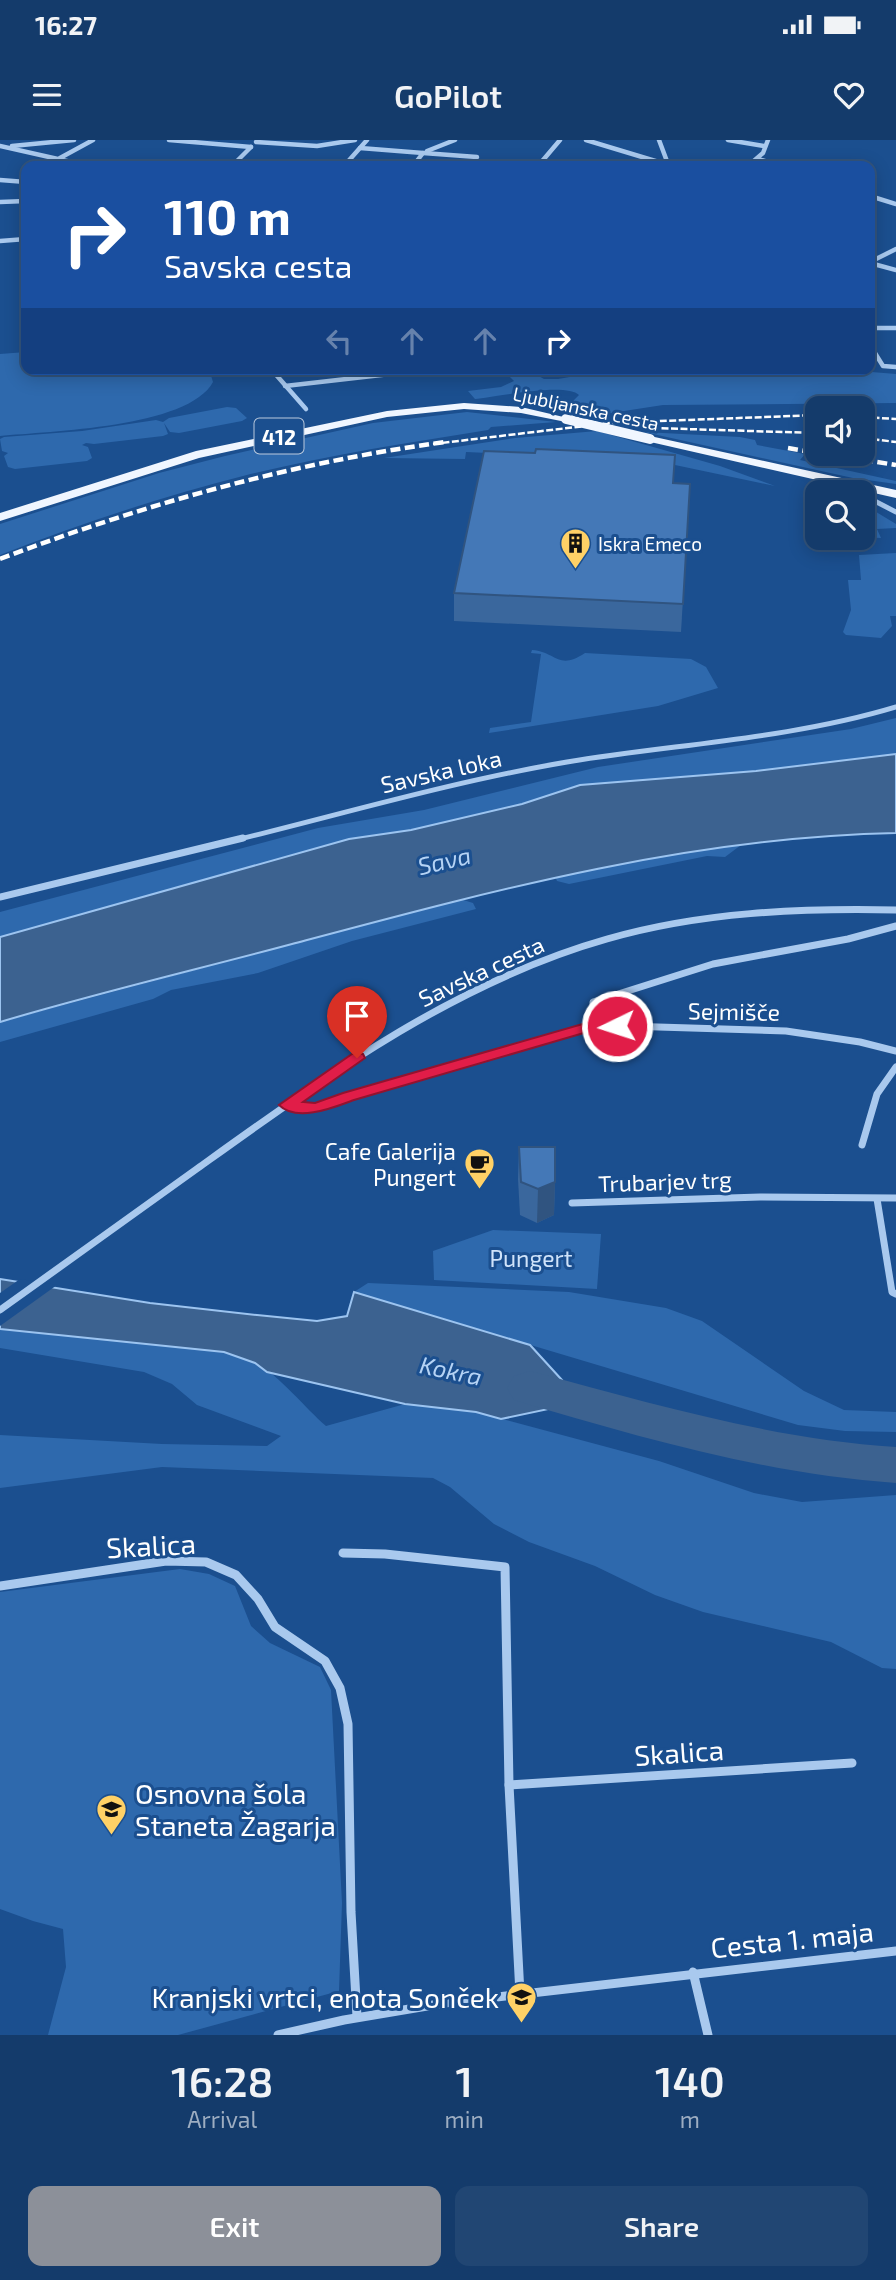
<!DOCTYPE html>
<html lang="en">
<head>
<meta charset="utf-8">
<style>
  :root { --surface:#143b6b; --page:#214673; --text:#f1f3f6; --muted:#9dadc1; --line:#33557e; --accent:#8c9099 }
  body { margin:0; font-family:"Exo 2",sans-serif; background:var(--page); color:var(--text); height:100vh; display:flex; flex-direction:column; font-size:26px; white-space:nowrap }
  * { box-sizing:border-box; margin:0 }
  p { font-size:23px; color:var(--muted) }
  .icon { flex:none; width:38px; height:38px; fill:none; stroke:currentColor; stroke-width:2; stroke-linecap:round; stroke-linejoin:round }
  .map { position:relative; height:1895px; overflow:hidden }
  .sheet { display:flex; flex-direction:column; background:var(--surface); flex:1 }
  .sheet>* { flex:none }
  .hud { position:absolute; left:21px; top:21px; width:854px; height:214px; border-radius:14px; box-shadow:0 4px 18px #0003,0 0 0 2px var(--line); background:#1a4fa0; color:#fff; overflow:hidden }
  .buttons { position:absolute; left:805px; top:256px; display:grid; gap:14px }
  .buttons a { display:grid; place-items:center; width:70px; height:70px; border-radius:14px; background:var(--surface); box-shadow:0 4px 18px #0003,0 0 0 2px var(--line); font-size:35px }
  .pin { position:absolute; display:grid; place-items:center; width:60px; height:60px; color:#fff; margin:-72px -30px; border-radius:50% 50% 50% 0; rotate:-45deg; box-shadow:0 0 7px #0007 }
  .pin .icon { rotate:45deg }
  .me { position:absolute; width:77px; margin:-38px; rotate:266deg; stroke-linejoin:round; filter:drop-shadow(0 0 5px #0008) }
  .turn { display:flex; align-items:center; gap:24px; height:147px; padding:0 28px; font-size:32px }
  .turn .icon { width:91px; height:91px; stroke-width:2.5 }
  .turn b { display:block; font-size:49px; line-height:60px }
  .lanes { display:flex; align-items:center; height:66px; padding:0 28px; background:#0003; justify-content:center; gap:35px; direction:ltr }
  .lanes .off { opacity:.35 }
  .eta { display:flex; justify-content:space-evenly; align-items:center; height:119px; text-align:center }
  .eta b { font-size:42px; font-weight:600; line-height:49px }
  .cta { display:flex; gap:14px; margin-top:auto; padding:14px 28px }
  .cta a { flex:1; height:80px; border-radius:14px; background:var(--accent); color:#fff; font-size:28px; font-weight:600; line-height:80px; text-align:center }
  .cta a+a { background:var(--page); color:var(--text) }
  .status { display:flex; justify-content:space-between; align-items:center; height:49px; padding:0 35px; background:var(--surface); direction:ltr }
  .status svg { height:19px; fill:currentColor }
  header { display:flex; justify-content:space-between; align-items:center; height:91px; padding:0 28px; background:var(--surface); font-size:32px; font-weight:600 }
  .map>svg:first-child { display:block }
</style>
</head>
<body>
<div class="status"><b>16:27</b><svg viewBox="0 0 49 12"><path d="M0 12V9h3v3zM5 12V6h3v6zM10 12V3h3v9zM15 12V0h3v12zM26 1h20v11H26zM47 4h2v5h-2z"/></svg></div>
<header><svg class="icon" aria-label="menu" viewBox="0 0 24 24"><path d="M4 6h16M4 12h16M4 18h16"/></svg>GoPilot<svg class="icon" aria-label="heart" viewBox="0 0 24 24"><path d="M12 20l-8-8c-3-5 5-10 8-4 3-6 11-1 8 4z"/></svg></header>
<div class="map">
<svg width="896" height="1895" viewBox="0 0 896 1895">
  <rect width="100%" height="100%" fill="#1b4f8f"/>
  <g fill="#2e69ad">
    <path d="M 26,212 L 26,229 L 209,229 L 213,242 C 188,288 49,291 0,296 L 0,214 Z"/>
    <path d="M 835,229 L 896,234 L 896,263 L 663,265 L 585,277 L 578,275 L 572,262 L 579,255 C 566,242 496,257 475,259 L 468,251 L 501,247 L 514,241 L 510,237 L 535,234 L 544,239 L 558,239 L 616,229 Z"/>
    <path d="M 227,267 L 236,268 L 247,278 L 242,281 L 179,293 L 170,292 L 164,283 L 168,294 L 163,296 L 94,304 L 86,303 L 82,305 L 88,307 L 92,318 L 87,321 L 15,329 L 8,327 L 4,316 L 8,313 L 2,311 L 0,299 L 4,297 L 82,291 L 156,280 L 163,282 L 169,278 Z"/>
    <path d="M 467,272 L 556,282 L 491,287 L 488,290 C 406,303 323,316 243,336 C 161,357 79,384 0,415 L 0,384 L 159,333 L 225,316 L 373,283 Z"/>
    <path d="M 597,291 L 720,326 L 775,346 L 656,321 L 466,312 L 465,319 L 384,318 L 515,298 Z"/>
    <path d="M 644,292 L 740,297 L 755,300 L 757,305 L 805,314 L 800,320 L 896,341 L 896,344 L 853,338 Z"/>
    <path d="M 863,364 L 896,384 L 896,388 L 877,389 L 881,398 L 863,397 Z"/>
    <path d="M 896,413 L 896,476 L 890,476 L 892,486 L 881,498 L 846,495 L 843,492 L 851,470 L 848,440 L 861,440 L 859,415 Z"/>
    <path d="M 532,510 C 557,512 558,531 585,513 L 691,519 L 706,527 L 718,548 L 658,566 L 489,593 L 490,588 L 531,582 L 541,514 L 531,513 Z"/>
    <path d="M 896,578 L 896,614 L 756,631 L 580,645 L 522,664 L 411,690 L 349,699 L 0,797 L 0,772 L 318,688 L 424,670 L 598,627 L 851,589 Z"/>
    <path d="M 741,705 L 725,717 L 707,716 L 569,744 L 557,741 L 555,736 L 686,711 Z"/>
    <path d="M 460,759 L 473,763 L 476,769 L 352,801 L 258,833 L 171,850 L 153,859 L 0,902 L 0,882 Z"/>
    <path d="M 493,1090 L 601,1094 L 597,1149 L 434,1140 L 433,1111 Z"/>
    <path d="M 368,1143 L 569,1152 L 666,1168 L 702,1181 L 804,1251 L 844,1270 L 896,1272 L 896,1292 L 845,1291 L 798,1285 L 354,1152 Z"/>
    <path d="M 0,1189 L 224,1212 C 234,1216 246,1218 256,1223 C 280,1236 305,1268 326,1286 L 405,1264 L 476,1272 L 659,1321 L 754,1353 L 802,1362 L 896,1355 L 896,1529 L 882,1528 L 831,1502 L 703,1472 L 655,1455 L 595,1426 L 529,1402 L 494,1384 L 450,1347 L 433,1338 L 162,1327 L 0,1348 L 0,1295 L 162,1304 L 267,1306 L 281,1296 L 197,1265 L 172,1244 L 144,1232 L 0,1208 Z"/>
    <path d="M 180,1429 L 209,1434 L 235,1446 L 251,1486 L 270,1503 L 320,1527 L 331,1550 L 342,1763 L 339,1851 L 178,1895 L 48,1895 L 66,1827 L 63,1789 L 33,1781 L 0,1769 L 0,1452 Z"/>
  </g>
  <g fill="#3c6290" stroke="#9cc4f0" stroke-width="2">
    <path d="M 896,614 L 896,693 C 689,697 491,751 292,804 C 195,830 97,853 0,882 L 0,797 L 349,699 L 411,690 L 522,664 L 580,645 L 756,631 Z"/>
    <path d="M 0,1139 L 150,1163 L 257,1175 L 317,1181 L 347,1176 L 354,1152 L 530,1205 L 582,1262 L 501,1279 L 476,1272 L 405,1264 L 267,1232 L 255,1223 L 224,1212 L 0,1189 Z"/>
  </g>
  <path fill="#1b4f8f" d="M 20,1139 L 57,1145 L 0,1186 L 0,1153 Z"/>
  <g fill="none" stroke-linecap="round" stroke-linejoin="round">
    <path fill="#3c6290" fill-rule="evenodd" d="M 530,1231 C 651,1263 770,1299 896,1307 L 896,1343 C 765,1334 639,1297 514,1260 L 507,1248 L 514,1236 Z"/>
    <g stroke="#a9c9ee" stroke-width="4.5">
      <path d="M 169,0 L 251,7"/>
      <path d="M 586,0 L 672,26"/>
      <path d="M 659,0 L 668,24"/>
      <path d="M 728,0 L 764,6"/>
      <path d="M 256,2 L 317,6 L 355,0"/>
      <path d="M 0,6 L 89,26"/>
      <path d="M 12,6 L 74,0"/>
      <path d="M 360,8 L 423,13 L 413,26"/>
      <path d="M 427,11 L 455,0"/>
      <path d="M 423,13 L 477,17 L 471,26"/>
      <path d="M 60,18 L 93,0"/>
      <path d="M 758,19 L 781,26"/>
      <path d="M 232,26 L 251,7"/>
      <path d="M 344,26 L 367,0"/>
      <path d="M 538,26 L 560,0"/>
      <path d="M 748,26 L 763,13 L 768,0"/>
      <path d="M 0,40 L 26,42"/>
      <path d="M 870,56 L 896,64"/>
      <path d="M 0,62 L 26,61"/>
      <path d="M 0,101 L 26,99"/>
      <path d="M 870,122 L 896,109"/>
      <path d="M 870,123 L 896,130"/>
      <path d="M 870,188 L 896,188"/>
      <path d="M 870,205 L 883,226 L 896,227"/>
      <path d="M 271,229 L 306,269"/>
      <path d="M 285,246 L 434,229"/>
    </g>
    <g stroke="#a9c9ee" stroke-width="5">
      <path d="M 863,355 L 896,372"/>
      <path d="M 236,700 C 346,673 455,641 567,622 C 676,604 790,599 896,567"/>
    </g>
    <g stroke="#a9c9ee" stroke-width="7">
      <path d="M 0,757 L 243,698"/>
      <path d="M 593,885 L 593,862 L 713,824 L 848,799 L 896,786"/>
      <path d="M 287,965 L 317,968 L 349,956 L 593,885 L 786,891 L 860,902 L 896,911"/>
      <path d="M 862,1005 L 877,954 L 896,927"/>
      <path d="M 877,1059 L 892,1152 L 896,1154"/>
      <path d="M 572,1063 L 760,1057 L 896,1058"/>
      <path d="M 0,1170 C 66,1122 132,1076 198,1028 C 325,937 455,842 607,799 C 701,772 799,768 896,770"/>
    </g>
    <g stroke="#a9c9ee" stroke-width="9">
      <path d="M 343,1413 L 385,1414 L 505,1427 L 509,1645 L 520,1854"/>
      <path d="M 0,1446 L 166,1421 L 206,1422 L 236,1435 L 258,1459 L 275,1487 L 325,1521 L 340,1548 L 348,1584 L 351,1772 L 357,1877"/>
      <path d="M 509,1645 L 852,1623"/>
      <path d="M 693,1832 L 708,1895"/>
      <path d="M 278,1895 L 344,1880 L 445,1863 L 896,1811"/>
    </g>
    <g fill="#f0f6ff" fill-rule="evenodd">
      <path d="M 464,263 L 521,267 L 572,279 L 566,282 L 521,273 L 464,269 L 387,277 L 199,318 L 0,381 L 0,373 L 196,311 L 387,271 Z"/>
      <path d="M 650,296 L 896,350 L 896,358 L 646,301 L 644,299 Z"/>
    </g>
    <g stroke="#fff" stroke-width="2.5" stroke-dasharray="7 2.5" stroke-linecap="butt">
      <path d="M 863,277 L 896,279"/>
      <path d="M 652,288 L 817,293"/>
      <path d="M 863,298 L 896,302"/>
      <path d="M 433,304 L 610,283 L 817,275"/>
    </g>
    <g stroke="#fff" stroke-width="4.5" stroke-dasharray="10 4.5" stroke-linecap="butt">
      <path d="M 788,308 L 817,313"/>
      <path d="M 820,313 L 896,325"/>
      <path d="M 0,419 C 145,364 291,323 445,302"/>
    </g>
    <path stroke="#f0f6ff" stroke-width="10" d="M 566,279 L 650,299"/>
  </g>
  <g fill="#3a679d">
    <path d="M 673,344 L 690,344 L 681,492 L 454,481 L 454,453 Z"/>
    <path d="M 519,1007 L 555,1042 L 554,1075 L 537,1083 L 520,1075 L 518,1039 Z"/>
  </g>
  <path fill="#305480" d="M 555,1042 L 554,1075 L 537,1083 L 538,1049 Z"/>
  <g fill="#4478b7" stroke="#305480" stroke-width="2">
    <path d="M 536,309 L 675,315 L 673,343 L 690,344 L 683,464 L 454,453 L 484,311 L 535,313 Z"/>
    <path d="M 519,1007 L 555,1007 L 555,1042 L 538,1049 L 521,1042 Z"/>
  </g>
  <path fill="#e11d48" stroke="#92132f" stroke-width="2" d="M 593,881 L 617,882 L 625,886 L 617,891 L 594,890 L 354,960 C 335,967 297,983 279,965 L 352,914 L 363,914 L 365,918 L 303,962 L 315,963 L 343,953 Z"/>
  <defs>
    <symbol id="building-pin" viewBox="-11 -11 22 30"><path d="M0 17L-7.5 6A9.5 9.5 0 1 1 7.5 6Z" fill="#ffd166" stroke="#1b4f8f"/><path d="M-4-6H4V6H1V3H-1V6H-4ZM-2.5-4.3h1.7v1.8h-1.7ZM.8-4.3h1.7v1.8H.8ZM-2.5-1h1.7V.8h-1.7ZM.8-1h1.7V.8H.8Z" fill="#111"/></symbol>
    <symbol id="cafe-pin" viewBox="-11 -11 22 30"><path d="M0 17L-7.5 6A9.5 9.5 0 1 1 7.5 6Z" fill="#ffd166" stroke="#1b4f8f"/><path d="M-5.5-4.5H6V0H3Q3 3.5 0 3.5H-2.5Q-5.5 3.5-5.5 0ZM3-3.2v2h1.7v-2ZM-6 4.5H4V6H-6Z" fill="#111"/></symbol>
    <symbol id="school-pin" viewBox="-11 -11 22 30"><path d="M0 17L-7.5 6A9.5 9.5 0 1 1 7.5 6Z" fill="#ffd166" stroke="#1b4f8f"/><path d="M0-5L7-2L0 1L-7-2ZM-4 1L0 2.5L4 1V4Q0 6-4 4Z" fill="#111"/></symbol>
  </defs>
  <g fill-rule="evenodd">
    <use href="#building-pin" x="558" y="386" width="35" height="47"/>
    <use href="#cafe-pin" x="462" y="1006" width="35" height="47"/>
    <use href="#school-pin" x="94" y="1652" width="35" height="47"/>
    <use href="#school-pin" x="504" y="1840" width="35" height="47"/>
  </g>
  <g text-anchor="middle" dominant-baseline="central" stroke-width="6" stroke-linejoin="round" paint-order="stroke">
    <g font-size="19" fill="#fff" stroke="#1b4f8f">
      <text transform="translate(586 268) rotate(12)">Ljubljanska cesta</text>
    </g>
    <g font-size="19" fill="#fff" stroke="#1b4f8f" text-anchor="start">
      <text x="598" y="403">Iskra Emeco</text>
    </g>
    <rect fill="#1b4f8f" stroke="#bbcadd" stroke-width="2" x="254.5" y="278.5" width="49" height="35" rx="5"/>
    <g font-size="21" font-weight="bold" fill="#fff">
      <text x="279" y="296">412</text>
    </g>
    <g font-size="23" fill="#fff" stroke="#1b4f8f">
      <text transform="translate(441 631) rotate(-13)">Savska loka</text>
      <text transform="translate(481 831) rotate(-25)">Savska cesta</text>
      <text transform="translate(734 871) rotate(1)">Sejmišče</text>
      <text transform="translate(665 1041) rotate(-2)">Trubarjev trg</text>
    </g>
    <g font-size="23" fill="#fff" stroke="#1b4f8f" text-anchor="end">
      <text x="456" y="1011">Cafe Galerija<tspan x="456" dy="26">Pungert</tspan></text>
    </g>
    <g font-size="23" fill="#cfe3fa" stroke="#1b4f8f">
      <text x="531" y="1118">Pungert</text>
    </g>
    <g font-size="24" font-style="italic" fill="#b5d3f5" stroke="#1b4f8f">
      <text transform="translate(444 720) rotate(-13)">Sava</text>
      <text transform="translate(451 1230) rotate(12)">Kokra</text>
    </g>
    <g font-size="28" fill="#fff" stroke="#1b4f8f">
      <text transform="translate(151 1405) rotate(-3)">Skalica</text>
      <text transform="translate(679 1612) rotate(-4)">Skalica</text>
      <text transform="translate(792 1799) rotate(-6)">Cesta 1. maja</text>
    </g>
    <g font-size="28" fill="#fff" stroke="#1b4f8f" text-anchor="start">
      <text x="135" y="1653">Osnovna šola<tspan x="135" dy="32">Staneta Žagarja</tspan></text>
      <text x="499" y="1857" text-anchor="end">Kranjski vrtci, enota Sonček</text>
    </g>
  </g>
</svg>
<div class="buttons">
<a><svg class="icon" aria-label="sound" viewBox="0 0 24 24"><path d="M4 9h4l5-4v14l-5-4H4zM17 9q2 3 0 6"/></svg></a>
<a><svg class="icon" aria-label="search" viewBox="0 0 24 24"><circle cx="10" cy="10" r="6"/><path d="M15 15l6 6"/></svg></a>
</div>
<div class="pin" style="left:357px;top:918px;background:#d93025"><svg class="icon" aria-label="arrive" viewBox="0 0 24 24"><path d="M6 21V4h12l-3 4 3 4H6"/></svg></div>
<svg class="me" style="left:617px;top:886px" viewBox="-20 -20 40 40"><circle r="17" fill="#e11d48" stroke="#fff" stroke-width="3"/><path d="M0-11L8 9 0 5-8 9z" fill="#fff"/></svg>
<div class="hud">
<div class="turn"><svg class="icon" aria-label="right" viewBox="0 0 24 24"><path d="M7 20v-9h11M14 6l5 5-5 5"/></svg><div><b>110 m</b>Savska cesta</div></div>
<div class="lanes"><svg class="icon off" aria-label="left" viewBox="0 0 24 24"><path d="M17 20v-9H6M10 6l-5 5 5 5"/></svg><svg class="icon off" aria-label="ahead" viewBox="0 0 24 24"><path d="M12 20V5M6 11l6-6 6 6"/></svg><svg class="icon off" aria-label="ahead" viewBox="0 0 24 24"><path d="M12 20V5M6 11l6-6 6 6"/></svg><svg class="icon" aria-label="right" viewBox="0 0 24 24"><path d="M7 20v-9h11M14 6l5 5-5 5"/></svg></div>
</div>
</div>
<section class="sheet">
<div class="eta">
<div><b>16:28</b><p>Arrival</p></div>
<div><b>1</b><p>min</p></div>
<div><b>140</b><p>m</p></div>
</div>
<div class="cta"><a>Exit</a><a>Share</a></div>
</section>
</body>
</html>
